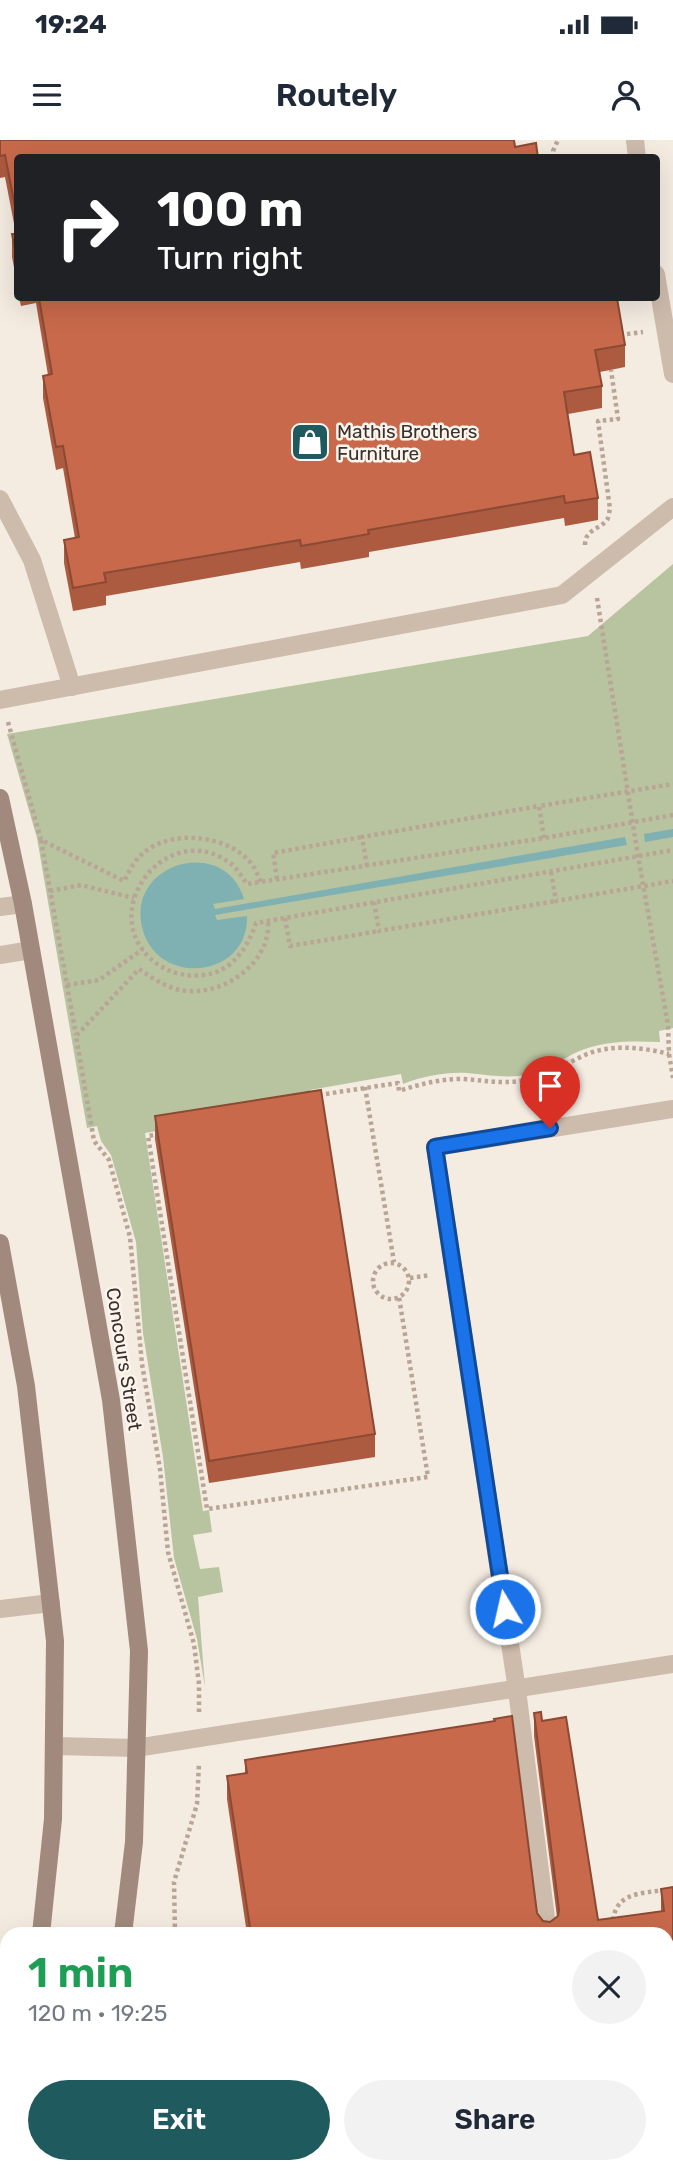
<!DOCTYPE html>
<html lang="en">
<head>
<meta charset="utf-8">
<style>
  :root { --surface:#fff; --page:#f2f2f3; --text:#1f2937; --muted:#747a83; --accent:#1f5a5e }
  body { margin:0; font-family:Rubik,sans-serif; background:var(--page); color:var(--text); height:100vh; display:flex; flex-direction:column; font-size:26px; white-space:nowrap }
  * { box-sizing:border-box; margin:0 }
  p { font-size:23px; color:var(--muted) }
  .icon { flex:none; width:38px; height:38px; fill:none; stroke:currentColor; stroke-width:2; stroke-linecap:round; stroke-linejoin:round }
  .map { position:relative; flex:1; overflow:hidden }
  .sheet { position:absolute; left:0px; top:1787px; width:674px; height:247px; display:flex; flex-direction:column; background:var(--surface); border-radius:21px 21px 0 0; box-shadow:0 7px 28px #0002 }
  .sheet>* { flex:none }
  .top-card { position:absolute; left:14px; top:14px; width:646px; height:147px; border-radius:7px; box-shadow:0 7px 28px #0002; background:#202124; color:#fff; overflow:hidden }
  .pin { position:absolute; display:grid; place-items:center; width:60px; height:60px; color:#fff; margin:-72px -30px; border-radius:50% 50% 50% 0; rotate:-45deg; box-shadow:0 0 7px #0007 }
  .pin .icon { rotate:45deg }
  .me { position:absolute; width:77px; margin:-38px; rotate:351deg; stroke-linejoin:round; filter:drop-shadow(0 0 5px #0008) }
  .turn { display:flex; align-items:center; gap:24px; height:147px; padding:0 28px; font-size:32px }
  .turn .icon { width:91px; height:91px; stroke-width:2.5 }
  .turn b { display:block; font-size:49px; line-height:60px }
  .round { display:grid; place-items:center; flex:none; width:74px; height:74px; border-radius:37px; background:var(--page) }
  .overview { display:flex; align-items:center; justify-content:space-between; height:119px; padding:0 28px }
  h1 { font-size:42px; font-weight:600; line-height:52px; color:#1e9e55 }
  .primary-button { display:flex; gap:14px; margin-top:auto; padding:14px 28px }
  .primary-button a { flex:1; height:80px; border-radius:42px; background:var(--accent); color:#fff; font-size:28px; font-weight:600; line-height:80px; text-align:center }
  .primary-button a+a { background:var(--page); color:var(--text) }
  .status { display:flex; justify-content:space-between; align-items:center; height:49px; padding:0 35px; background:var(--surface); direction:ltr }
  .status svg { height:19px; fill:currentColor }
  header { display:flex; justify-content:space-between; align-items:center; height:91px; padding:0 28px; background:var(--surface); font-size:32px; font-weight:600 }
  .map>svg:first-child { display:block }
</style>
</head>
<body>
<div class="status"><b>19:24</b><svg viewBox="0 0 49 12"><path d="M0 12V9h3v3zM5 12V6h3v6zM10 12V3h3v9zM15 12V0h3v12zM26 1h20v11H26zM47 4h2v5h-2z"/></svg></div>
<header><svg class="icon" aria-label="menu" viewBox="0 0 24 24"><path d="M4 6h16M4 12h16M4 18h16"/></svg>Routely<svg class="icon" aria-label="person" viewBox="0 0 24 24"><circle cx="12" cy="8" r="4"/><path d="M4 21q1-7 8-7t8 7"/></svg></header>
<div class="map">
<svg width="673" height="2032" viewBox="0 0 673 2032">
  <rect width="100%" height="100%" fill="#f4ebe1"/>
  <path fill="#b8c4a0" d="M 673,424 L 673,888 L 659,891 L 660,902 C 630,901 603,900 575,913 C 561,920 547,930 531,934 C 510,939 488,935 467,933 C 445,932 424,936 403,944 L 401,934 L 310,950 L 312,966 L 145,993 L 203,1371 L 209,1370 L 212,1392 L 193,1395 L 200,1429 L 219,1427 L 223,1452 L 198,1457 L 205,1547 L 197,1499 L 174,1418 L 163,1317 L 143,1193 L 136,1102 L 111,1015 L 101,1001 L 97,986 L 87,988 L 37,698 L 7,594 L 588,496 Z"/>
  <g fill="#7fb0b2">
    <path d="M 673,689 L 673,697 L 645,702 L 644,694 Z"/>
    <path d="M 625,697 L 627,705 L 215,775 L 217,780 L 247,776 C 249,839 156,848 142,787 C 127,722 225,695 244,759 L 213,764 L 215,769 Z"/>
  </g>
  <g fill="none" stroke-linecap="round" stroke-linejoin="round">
    <g stroke="#b9a596" stroke-width="4.5" stroke-dasharray="3.5 3.5" stroke-linecap="butt">
      <path d="M 554,18 L 553,11 L 558,0"/>
      <path d="M 620,195 L 643,192"/>
      <path d="M 585,405 C 585,389 599,390 607,380 C 609,377 609,372 610,369 L 598,281 L 618,279 L 611,230"/>
      <path d="M 597,458 L 638,716 L 668,885 L 669,914 L 673,938"/>
      <path d="M 8,582 L 41,700 L 124,741 C 128,733 133,724 138,718 C 165,688 226,693 251,723 C 255,728 258,736 261,742"/>
      <path d="M 673,675 L 544,698 L 247,744 C 242,737 237,728 230,723 C 166,676 92,775 156,823 C 170,833 185,837 202,835 C 231,833 247,809 256,783 L 673,710"/>
      <path d="M 544,698 L 539,666 L 673,644"/>
      <path d="M 41,700 L 76,895"/>
      <path d="M 367,726 L 362,697 L 539,666"/>
      <path d="M 551,732 L 556,761 L 673,741"/>
      <path d="M 277,739 L 273,713 L 362,697"/>
      <path d="M 50,751 L 81,745 L 134,758"/>
      <path d="M 374,762 L 379,791 L 556,761"/>
      <path d="M 285,778 L 290,806 L 379,791"/>
      <path d="M 67,845 L 99,840 L 143,809"/>
      <path d="M 365,947 L 394,1122"/>
      <path d="M 319,955 L 398,943 L 399,951 C 420,944 440,939 462,939 C 482,940 500,944 520,941 C 544,937 563,925 585,915 C 610,904 642,907 669,914"/>
      <path d="M 160,994 L 148,996 L 207,1369 L 428,1337 L 399,1157"/>
      <circle cx="391" cy="1141" r="18"/>
      <path d="M 410,1138 L 430,1135"/>
      <path d="M 199,1572 L 199,1544 L 194,1504 L 168,1412 L 160,1329 L 142,1224 L 130,1097 L 109,1020 L 94,1001 L 76,896 L 139,829 C 154,839 169,850 188,851 C 226,854 271,822 268,781"/>
      <path d="M 175,1794 L 174,1742 L 197,1664 L 199,1623"/>
      <path d="M 613,1794 C 609,1750 640,1754 673,1749"/>
      <path d="M 636,2026 L 637,2032"/>
      <path d="M 127,2032 L 128,2026"/>
    </g>
    <g stroke="#cdbbac" stroke-width="18">
      <path d="M 635,0 L 637,18"/>
      <path d="M 656,134 L 673,234"/>
      <path d="M 0,359 L 32,420 L 72,547"/>
      <path d="M 0,560 L 562,455 L 673,367"/>
      <path d="M 0,767 L 23,764"/>
      <path d="M 0,815 L 31,810"/>
      <path d="M 0,1469 L 51,1463"/>
      <path d="M 55,1606 L 136,1608 L 673,1524"/>
      <path d="M 548,1794 L 517,1550 L 435,1007 L 673,969"/>
    </g>
    <g stroke="#a18a7d" stroke-width="18">
      <path d="M 0,658 L 23,764 L 111,1260 L 139,1511 L 134,1702 L 123,1794"/>
      <path d="M 0,1103 L 26,1246 L 55,1501 L 53,1679 L 41,1794"/>
      <path d="M 0,2000 L 7,1967"/>
      <path d="M 75,2032 L 76,2026"/>
    </g>
  </g>
  <g fill="#ac5a40">
    <path d="M 0,0 L 515,7 L 538,18 L 18,18 L 18,148 L 12,117 L 12,94 L 16,94 L 5,37 L 0,38 Z"/>
    <path d="M 19,158 L 617,158 L 625,205 L 625,227 L 600,232 L 602,246 L 602,268 L 568,274 L 574,315 L 598,358 L 598,380 L 565,386 L 564,378 L 369,412 L 369,417 L 301,429 L 300,422 L 106,456 L 106,465 L 73,471 L 64,423 L 64,400 L 75,398 L 63,328 L 56,330 L 43,258 L 43,236 L 48,235 L 36,163 L 21,166 Z"/>
    <path d="M 155,976 L 375,1294 L 375,1317 L 209,1343 L 155,999 Z"/>
    <path d="M 534,1573 L 542,1581 L 598,1780 L 661,1771 L 661,1749 L 673,1747 L 673,2000 L 667,1959 L 667,1930 L 671,1930 L 667,1906 L 667,1794 L 247,1794 L 227,1659 L 227,1636 L 245,1633 L 245,1620 L 537,1773 L 543,1781 L 550,1782 L 557,1777 L 534,1596 Z"/>
  </g>
  <g fill="#c8694b" stroke="#8c4a34" stroke-width="2">
    <path d="M 0,0 L 514,0 L 515,7 L 536,3 L 538,18 L 18,18 L 18,82 L 5,15 L 0,16 Z"/>
    <path d="M 12,94 L 18,94 L 18,125 Z"/>
    <path d="M 39,158 L 617,158 L 625,205 L 595,210 L 602,246 L 564,252 L 574,315 L 590,312 L 598,358 L 565,363 L 564,356 L 368,390 L 369,394 L 301,406 L 300,400 L 104,433 L 106,442 L 73,448 L 64,400 L 79,397 L 63,306 L 56,307 L 43,236 L 52,234 Z"/>
    <path d="M 321,950 L 375,1294 L 209,1321 L 155,976 Z"/>
    <path d="M 541,1572 L 542,1581 L 566,1577 L 598,1780 L 664,1771 L 661,1749 L 673,1747 L 673,1921 L 667,1883 L 667,1794 L 251,1794 L 227,1636 L 247,1633 L 245,1620 L 495,1581 L 494,1579 L 512,1576 L 537,1773 L 543,1781 L 550,1782 L 558,1776 L 559,1770 L 534,1573 Z"/>
    <path d="M 667,1930 L 673,1930 L 673,1977 L 667,1936 Z"/>
    <path d="M 158,2026 L 293,2026 L 308,2032 L 157,2032 Z"/>
  </g>
  <g fill="none" stroke-linecap="round" stroke-linejoin="round">
    <defs>
      <path id="route" d="M 505,1469 L 435,1007 L 550,988"/>
    </defs>
    <use href="#route" stroke="#114b97" stroke-width="18"/>
    <use href="#route" stroke="#1a73e8" stroke-width="12"/>
  </g>
  <defs>
    <symbol id="shop-square" viewBox="-11 -11 22 22"><rect x="-9" y="-9" width="18" height="18" rx="4" fill="#1f5a5e" stroke="#fbf5ee"/><path d="M-5-2.5h2.3a2.7 3.5 0 0 1 5.4 0H5L5.5 6h-11ZM-1.5-2.5h3a1.5 2.3 0 0 0-3 0Z" fill="#fff"/></symbol>
  </defs>
  <g fill-rule="evenodd">
    <use href="#shop-square" x="288" y="280" width="44" height="44"/>
  </g>
  <g text-anchor="middle" dominant-baseline="central" stroke-width="5" stroke-linejoin="round" paint-order="stroke">
    <g font-size="19" fill="#3b302b" stroke="#fbf5ee" text-anchor="start">
      <text x="337" y="291">Mathis Brothers<tspan x="337" dy="22">Furniture</tspan></text>
    </g>
    <g font-size="19" fill="#3b302b" stroke="#fbf5ee">
      <text transform="translate(124 1219) rotate(81)">Concours Street</text>
    </g>
  </g>
</svg>
<div class="pin" style="left:550px;top:988px;background:#d93025"><svg class="icon" aria-label="arrive" viewBox="0 0 24 24"><path d="M6 21V4h12l-3 4 3 4H6"/></svg></div>
<svg class="me" style="left:505px;top:1469px" viewBox="-20 -20 40 40"><circle r="17" fill="#1a73e8" stroke="#fff" stroke-width="3"/><path d="M0-11L8 9 0 5-8 9z" fill="#fff"/></svg>
<div class="top-card">
<div class="turn"><svg class="icon" aria-label="right" viewBox="0 0 24 24"><path d="M7 20v-9h11M14 6l5 5-5 5"/></svg><div><b>100 m</b>Turn right</div></div>
</div>
<section class="sheet">
<div class="overview"><div><h1>1 min</h1><p>120 m · 19:25</p></div><a class="round"><svg class="icon" aria-label="close" viewBox="0 0 24 24"><path d="M6 6l12 12M18 6L6 18"/></svg></a></div>
<div class="primary-button"><a>Exit</a><a>Share</a></div>
</section>
</div>
</body>
</html>
